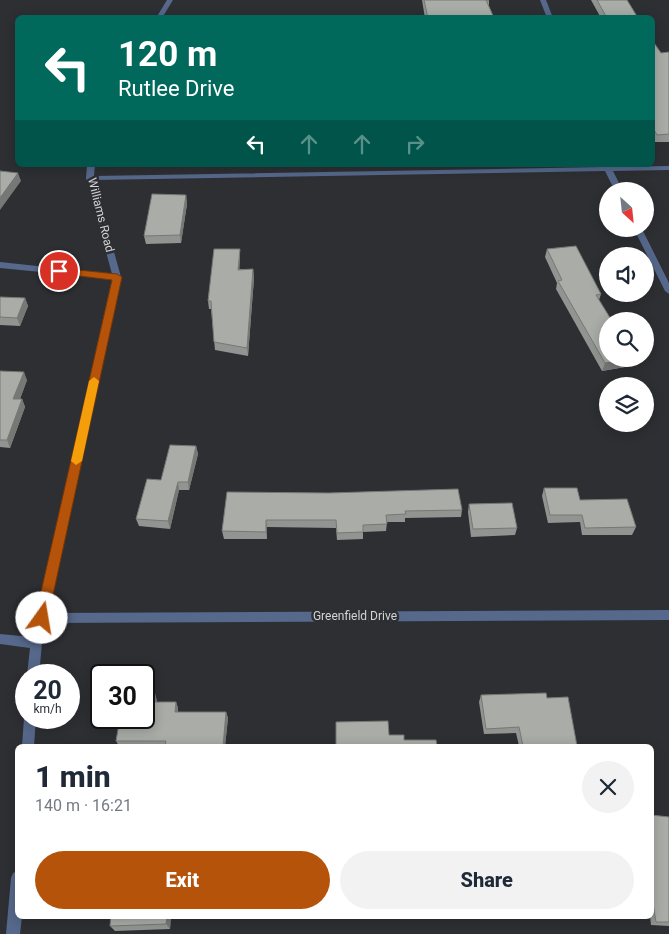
<!DOCTYPE html>
<html lang="en">
<head>
<meta charset="utf-8">
<style>
  :root { --surface:#fff; --page:#f2f2f3; --text:#1f2937; --muted:#747a83; --accent:#b45309 }
  body { margin:0; font-family:Roboto,sans-serif; background:var(--page); color:var(--text); height:100vh; display:flex; flex-direction:column; font-size:19px; white-space:nowrap }
  * { box-sizing:border-box; margin:0 }
  p { font-size:16px; color:var(--muted) }
  .icon { flex:none; width:28px; height:28px; fill:none; stroke:currentColor; stroke-width:2; stroke-linecap:round; stroke-linejoin:round }
  .map { position:relative; flex:1; overflow:hidden }
  .panel { position:absolute; left:15px; top:744px; width:639px; height:175px; display:flex; flex-direction:column; background:var(--surface); border-radius:8px; box-shadow:0 2px 12px #0003 }
  .panel>* { flex:none }
  .top-card { position:absolute; left:15px; top:15px; width:640px; height:152px; border-radius:8px; box-shadow:0 2px 12px #0003; background:#00695c; color:#fff; overflow:hidden }
  .needle { width:32px; rotate:153deg }
  .controls { position:absolute; left:599px; top:182px; display:grid; gap:10px }
  .controls a { display:grid; place-items:center; width:55px; height:55px; border-radius:50%; background:var(--surface); box-shadow:0 2px 12px #0003; font-size:25px }
  .speed { position:absolute; left:15px; top:664px; display:flex; gap:10px; font-size:25px; font-weight:700; text-align:center }
  .speed>* { display:grid; place-content:center; width:65px; height:65px; border-radius:50%; background:var(--surface); box-shadow:0 2px 12px #0003; line-height:1 }
  .speed small { font-size:12px; font-weight:400 }
  .speed .limit { border:2px solid #111; border-radius:8px; background:#fff; color:#111 }
  .pin { position:absolute; display:grid; place-items:center; width:42px; height:42px; color:#fff; margin:-21px; border:2px solid #fff; border-radius:50%; box-shadow:0 1px 5px #0007 }
  .me { position:absolute; width:55px; margin:-28px; rotate:13deg; stroke-linejoin:round; filter:drop-shadow(0 0 4px #0008) }
  .turn { display:flex; align-items:center; gap:18px; height:105px; padding:0 20px; font-size:22px }
  .turn .icon { width:65px; height:65px; stroke-width:2.5 }
  .turn b { display:block; font-size:35px; line-height:42px }
  .lanes { display:flex; align-items:center; height:48px; padding:0 20px; background:#0003; justify-content:center; gap:25px; direction:ltr }
  .lanes .off { opacity:.35 }
  .round { display:grid; place-items:center; flex:none; width:52px; height:52px; border-radius:26px; background:var(--page) }
  .summary { display:flex; align-items:center; justify-content:space-between; height:85px; padding:0 20px }
  h1 { font-size:30px; font-weight:800; line-height:38px }
  .primary-button { display:flex; gap:10px; margin-top:auto; padding:10px 20px }
  .primary-button a { flex:1; height:58px; border-radius:30px; background:var(--accent); color:#fff; font-size:20px; font-weight:800; line-height:58px; text-align:center }
  .primary-button a+a { background:var(--page); color:var(--text) }
  .map>svg:first-child { display:block }
</style>
</head>
<body>
<div class="map">
<svg width="669" height="934" viewBox="0 0 669 934">
  <rect width="100%" height="100%" fill="#2d2f33"/>
  <g fill="none" stroke-linecap="round" stroke-linejoin="round">
    <g fill="#56688b" fill-rule="evenodd">
      <path d="M 167,0 L 173,0 L 162,18 L 156,18 Z"/>
      <path d="M 540,0 L 546,0 L 553,18 L 547,18 Z"/>
      <path d="M 87,165 L 95,165 L 94,176 L 603,167 L 602,165 L 610,165 L 611,167 L 669,166 L 669,170 L 613,171 L 623,191 L 615,191 L 605,171 L 94,180 L 121,277 L 48,613 L 669,610 L 669,620 L 46,623 L 42,643 L 39,675 L 27,675 L 30,648 L 0,644 L 0,634 L 32,637 L 112,279 L 0,268 L 0,262 L 112,274 L 86,178 Z"/>
      <path d="M 634,229 L 642,229 L 669,283 L 669,294 L 665,291 Z"/>
      <path d="M 26,714 L 26,718 L 36,718 L 34,746 L 22,746 L 24,718 Z"/>
      <path d="M 18,871 L 18,916 L 22,916 L 20,934 L 6,934 L 11,878 L 13,873 Z"/>
    </g>
  </g>
  <g fill="#919490">
    <path d="M 422,0 L 489,0 L 489,6 L 494,18 L 425,18 Z"/>
    <path d="M 591,0 L 627,0 L 638,18 L 601,18 Z"/>
    <path d="M 652,40 L 661,53 L 669,52 L 669,142 L 655,142 L 652,138 Z"/>
    <path d="M 186,195 L 187,204 L 181,243 L 146,244 L 144,236 Z"/>
    <path d="M 240,249 L 240,257 L 239,269 L 253,269 L 254,278 L 248,356 L 215,350 L 211,309 L 209,309 L 208,301 Z"/>
    <path d="M 547,249 L 601,294 L 599,300 L 631,366 L 602,371 L 556,289 L 557,283 L 545,257 Z"/>
    <path d="M 0,297 L 25,298 L 28,306 L 20,326 L 0,325 Z"/>
    <path d="M 0,371 L 27,380 L 20,399 L 22,399 L 25,407 L 10,448 L 0,447 Z"/>
    <path d="M 196,446 L 198,454 L 189,490 L 179,490 L 170,529 L 139,526 L 136,519 L 161,480 Z"/>
    <path d="M 544,488 L 580,500 L 636,527 L 632,535 L 582,535 L 580,522 L 548,523 L 542,496 Z"/>
    <path d="M 329,493 L 462,510 L 461,517 L 405,518 L 405,522 L 387,522 L 386,531 L 363,532 L 363,539 L 337,540 L 336,528 L 267,527 L 267,539 L 224,539 L 222,531 Z"/>
    <path d="M 469,504 L 517,528 L 515,535 L 471,537 L 468,512 Z"/>
    <path d="M 481,695 L 547,698 L 577,746 L 519,746 L 516,733 L 484,734 L 479,702 Z"/>
    <path d="M 157,700 L 157,702 L 176,702 L 178,708 L 178,712 L 226,712 L 228,718 L 225,746 L 119,746 L 116,741 Z"/>
    <path d="M 651,815 L 669,817 L 669,926 L 651,925 L 650,916 L 651,916 Z"/>
    <path d="M 111,916 L 171,916 L 170,929 L 115,931 L 110,926 Z"/>
  </g>
  <g fill="#767875">
    <path d="M 18,173 L 21,181 L 0,210 L 0,198 Z"/>
    <path d="M 186,195 L 187,204 L 181,243 L 180,235 Z"/>
    <path d="M 240,249 L 240,257 L 239,278 L 238,270 Z"/>
    <path d="M 253,269 L 254,278 L 248,356 L 247,348 Z"/>
    <path d="M 25,298 L 28,306 L 20,326 L 17,318 Z"/>
    <path d="M 628,359 L 634,359 L 631,366 L 602,371 L 605,363 Z"/>
    <path d="M 24,372 L 27,380 L 17,407 L 13,399 Z"/>
    <path d="M 22,399 L 25,407 L 10,448 L 7,440 Z"/>
    <path d="M 196,446 L 198,454 L 189,490 L 188,482 Z"/>
    <path d="M 178,482 L 179,490 L 170,529 L 168,521 Z"/>
    <path d="M 266,520 L 267,527 L 267,539 L 266,532 Z"/>
    <path d="M 155,694 L 157,700 L 157,708 L 154,702 Z"/>
    <path d="M 176,702 L 178,708 L 177,718 L 175,712 Z"/>
    <path d="M 226,712 L 228,718 L 225,746 L 223,746 Z"/>
    <path d="M 167,916 L 171,916 L 170,929 L 166,924 Z"/>
  </g>
  <g fill="#a9aca7" stroke="#767875">
    <path d="M 424,0 L 489,0 L 486,0 L 494,18 L 428,18 Z"/>
    <path d="M 597,0 L 627,0 L 638,18 L 607,18 Z"/>
    <path d="M 652,40 L 661,53 L 669,52 L 669,134 L 657,135 L 652,126 Z"/>
    <path d="M 0,171 L 18,173 L 0,198 Z"/>
    <path d="M 152,194 L 186,195 L 180,235 L 144,236 Z"/>
    <path d="M 576,246 L 601,294 L 596,295 L 612,321 L 608,321 L 608,359 L 628,359 L 605,363 L 558,281 L 562,280 L 547,249 Z"/>
    <path d="M 214,249 L 240,249 L 238,270 L 253,269 L 247,348 L 214,342 L 211,301 L 208,301 Z"/>
    <path d="M 0,297 L 25,298 L 17,318 L 0,317 Z"/>
    <path d="M 0,371 L 24,372 L 13,399 L 22,399 L 7,440 L 0,440 Z"/>
    <path d="M 170,445 L 196,446 L 188,482 L 178,482 L 168,521 L 136,519 L 147,479 L 161,480 Z"/>
    <path d="M 544,488 L 577,488 L 580,500 L 627,499 L 636,527 L 585,528 L 582,515 L 550,515 Z"/>
    <path d="M 458,489 L 462,510 L 405,511 L 406,514 L 386,515 L 387,524 L 363,525 L 363,532 L 337,533 L 336,520 L 266,520 L 266,532 L 222,531 L 227,492 L 329,493 Z"/>
    <path d="M 512,503 L 517,528 L 473,529 L 469,504 Z"/>
    <path d="M 546,693 L 547,698 L 568,697 L 577,746 L 523,746 L 519,727 L 486,729 L 481,695 Z"/>
    <path d="M 144,694 L 155,694 L 154,702 L 176,702 L 175,712 L 226,712 L 223,746 L 165,746 L 166,741 L 116,741 L 120,718 L 144,718 Z"/>
    <path d="M 388,721 L 389,735 L 404,735 L 404,740 L 436,740 L 437,746 L 336,746 L 336,722 Z"/>
    <path d="M 651,815 L 669,817 L 669,922 L 656,922 L 651,891 Z"/>
    <path d="M 111,916 L 167,916 L 166,924 L 110,926 Z"/>
  </g>
  <path fill="#b45309" stroke="#753606" d="M 59,268 L 117,274 L 122,277 L 48,618 L 46,622 L 42,623 L 37,622 L 35,618 L 112,280 L 55,273 L 55,269 Z"/>
  <path fill="#f59e0b" d="M 94,377 L 99,381 L 82,461 L 76,465 L 71,461 L 89,381 Z"/>
  <g text-anchor="middle" dominant-baseline="central" stroke-width="5" stroke-linejoin="round" paint-order="stroke">
    <g font-size="12" fill="#d2d4d6" stroke="#2d2f33">
      <text transform="translate(101 215) rotate(76)">Williams Road</text>
      <text x="355" y="616">Greenfield Drive</text>
    </g>
  </g>
</svg>
<div class="controls">
<a><svg class="needle" viewBox="-14 -14 28 28"><path d="M0-13l5 13h-10z" fill="#e53935"/><path d="M0 13l5-13h-10z" fill="#747a83"/></svg></a>
<a><svg class="icon" aria-label="sound" viewBox="0 0 24 24"><path d="M4 9h4l5-4v14l-5-4H4zM17 9q2 3 0 6"/></svg></a>
<a><svg class="icon" aria-label="search" viewBox="0 0 24 24"><circle cx="10" cy="10" r="6"/><path d="M15 15l6 6"/></svg></a>
<a><svg class="icon" aria-label="layers" viewBox="0 0 24 24"><path d="M12 4l9 5-9 5-9-5zM3 14l9 5 9-5"/></svg></a>
</div>
<div class="speed"><div>20<small>km/h</small></div><div class="limit">30</div></div>
<div class="pin" style="left:59px;top:271px;background:#d93025"><svg class="icon" aria-label="arrive" viewBox="0 0 24 24"><path d="M6 21V4h12l-3 4 3 4H6"/></svg></div>
<svg class="me" style="left:42px;top:618px" viewBox="-20 -20 40 40"><circle r="19" fill="#fff"/><path d="M0-13L10 11 0 6-10 11z" fill="#b45309"/></svg>
<div class="top-card">
<div class="turn"><svg class="icon" aria-label="left" viewBox="0 0 24 24"><path d="M17 20v-9H6M10 6l-5 5 5 5"/></svg><div><b>120 m</b>Rutlee Drive</div></div>
<div class="lanes"><svg class="icon" aria-label="left" viewBox="0 0 24 24"><path d="M17 20v-9H6M10 6l-5 5 5 5"/></svg><svg class="icon off" aria-label="ahead" viewBox="0 0 24 24"><path d="M12 20V5M6 11l6-6 6 6"/></svg><svg class="icon off" aria-label="ahead" viewBox="0 0 24 24"><path d="M12 20V5M6 11l6-6 6 6"/></svg><svg class="icon off" aria-label="right" viewBox="0 0 24 24"><path d="M7 20v-9h11M14 6l5 5-5 5"/></svg></div>
</div>
<section class="panel">
<div class="summary"><div><h1>1 min</h1><p>140 m · 16:21</p></div><a class="round"><svg class="icon" aria-label="close" viewBox="0 0 24 24"><path d="M6 6l12 12M18 6L6 18"/></svg></a></div>
<div class="primary-button"><a>Exit</a><a>Share</a></div>
</section>
</div>
</body>
</html>
